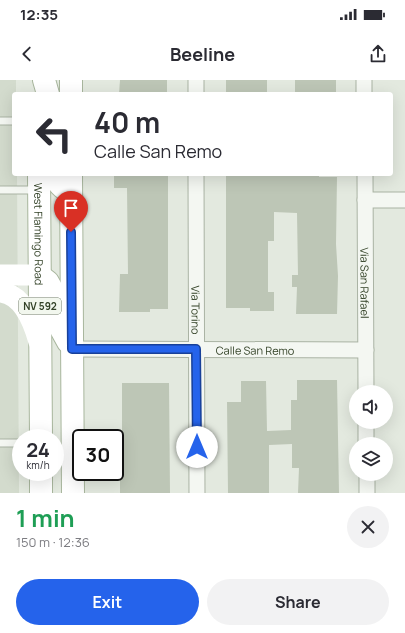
<!DOCTYPE html>
<html lang="en">
<head>
<meta charset="utf-8">
<style>
  :root { --surface:#fff; --page:#f2f2f3; --text:#2b2b33; --muted:#7c7c81; --accent:#2563eb }
  body { margin:0; font-family:Manrope,sans-serif; background:var(--page); color:var(--text); height:100vh; display:flex; flex-direction:column; font-size:15px; white-space:nowrap }
  * { box-sizing:border-box; margin:0 }
  p { font-size:13px; color:var(--muted) }
  .icon { flex:none; width:22px; height:22px; fill:none; stroke:currentColor; stroke-width:2; stroke-linecap:round; stroke-linejoin:round }
  .map { position:relative; height:413px; overflow:hidden }
  .sheet { display:flex; flex-direction:column; background:var(--surface); flex:1 }
  .sheet>* { flex:none }
  .banner { position:absolute; left:12px; top:12px; width:381px; height:84px; border-radius:4px; box-shadow:0 4px 16px #0002; background:#fff; color:var(--text); overflow:hidden }
  .tools { position:absolute; left:349px; top:305px; display:grid; gap:8px }
  .tools a { display:grid; place-items:center; width:44px; height:44px; border-radius:50%; background:var(--surface); box-shadow:0 4px 16px #0002; font-size:20px }
  .speed { position:absolute; left:12px; top:349px; display:flex; gap:8px; font-size:20px; font-weight:700; text-align:center }
  .speed>* { display:grid; place-content:center; width:52px; height:52px; border-radius:50%; background:var(--surface); box-shadow:0 4px 16px #0002; line-height:1 }
  .speed small { font-size:10px; font-weight:400 }
  .speed .limit { border:2px solid #111; border-radius:6px; background:#fff; color:#111 }
  .pin { position:absolute; display:grid; place-items:center; width:34px; height:34px; color:#fff; margin:-41px -17px; border-radius:50% 50% 50% 0; rotate:-45deg; box-shadow:0 0 4px #0007 }
  .pin .icon { rotate:45deg }
  .me { position:absolute; width:44px; margin:-22px; rotate:0deg; stroke-linejoin:round; filter:drop-shadow(0 0 3px #0008) }
  .turn { display:flex; align-items:center; gap:14px; height:84px; padding:0 16px; font-size:18px }
  .turn .icon { width:52px; height:52px; stroke-width:2.5 }
  .turn b { display:block; font-size:28px; line-height:34px }
  .round { display:grid; place-items:center; flex:none; width:42px; height:42px; border-radius:21px; background:var(--page) }
  .head { display:flex; align-items:center; justify-content:space-between; height:68px; padding:0 16px }
  h1 { font-size:24px; font-weight:700; line-height:30px; color:#1e9e55 }
  .button { display:flex; gap:8px; margin-top:auto; padding:8px 16px }
  .button a { flex:1; height:46px; border-radius:24px; background:var(--accent); color:#fff; font-size:16px; font-weight:700; line-height:46px; text-align:center }
  .button a+a { background:var(--page); color:var(--text) }
  .status { display:flex; justify-content:space-between; align-items:center; height:28px; padding:0 20px; background:var(--surface); direction:ltr }
  .status svg { height:11px; fill:currentColor }
  header { display:flex; justify-content:space-between; align-items:center; height:52px; padding:0 16px; background:var(--surface); font-size:18px; font-weight:700 }
  .map>svg:first-child { display:block }
</style>
</head>
<body>
<div class="status"><b>12:35</b><svg viewBox="0 0 49 12"><path d="M0 12V9h3v3zM5 12V6h3v6zM10 12V3h3v9zM15 12V0h3v12zM26 1h20v11H26zM47 4h2v5h-2z"/></svg></div>
<header><svg class="icon" aria-label="back" viewBox="0 0 24 24"><path d="M15 5l-7 7 7 7"/></svg>Beeline<svg class="icon" aria-label="share" viewBox="0 0 24 24"><path d="M12 15V3M7 8l5-5 5 5M5 13v7h14v-7"/></svg></header>
<div class="map">
<svg width="405" height="413" viewBox="0 0 405 413">
  <rect width="100%" height="100%" fill="#e3e9df"/>
  <path fill="#d3dbcd" d="M 0,0 L 16,0 L 16,14 L 14,14 L 14,94 L 17,94 L 19,413 L 0,413 Z"/>
  <g fill="#bdc6b6">
    <path d="M 120,0 L 167,0 L 167,14 L 119,14 Z"/>
    <rect x="226" y="0" width="41" height="14"/>
    <rect x="295" y="0" width="41" height="14"/>
    <path d="M 114,94 L 168,94 L 168,229 L 150,229 L 150,232 L 119,232 L 120,194 L 128,194 L 127,108 L 114,108 Z"/>
    <path d="M 226,94 L 319,94 L 319,97 L 337,97 L 336,164 L 338,196 L 337,234 L 296,234 L 297,207 L 292,207 L 292,195 L 298,195 L 297,133 L 274,132 L 274,161 L 268,161 L 268,212 L 274,212 L 274,231 L 250,231 L 250,228 L 226,228 Z"/>
    <path d="M 297,300 L 337,300 L 339,413 L 298,413 L 299,388 L 292,388 L 292,364 L 269,365 L 269,413 L 228,413 L 227,322 L 241,322 L 241,301 L 266,301 L 267,351 L 291,350 L 291,320 L 297,320 Z"/>
    <path d="M 122,303 L 169,303 L 170,413 L 120,413 L 120,398 L 115,398 L 115,372 L 122,372 Z"/>
  </g>
  <g fill="none" stroke-linecap="round" stroke-linejoin="round">
    <defs>
      <g id="lane">
        <path d="M 0,41 L 14,41"/>
        <path d="M 0,110 L 38,110"/>
        <path d="M 0,363 L 21,363"/>
      </g>
      <g id="street">
        <path d="M 196,0 L 196,14"/>
        <path d="M 364,0 L 364,14"/>
        <path id="s1" d="M 196,94 L 197,413"/>
        <path id="s2" d="M 365,94 L 366,312"/>
        <path d="M 365,120 L 405,120"/>
        <path id="s3" d="M 72,269 L 366,270"/>
        <path d="M 366,342 L 366,364"/>
        <path d="M 367,394 L 367,413"/>
      </g>
      <g id="primary">
        <path d="M 44,0 L 48,14"/>
        <path d="M 71,0 L 71,14"/>
        <path id="s4" d="M 39,94 L 41,358"/>
        <path d="M 54,94 C 57,103 62,109 71,112"/>
        <path d="M 71,94 L 73,413"/>
        <path d="M 39,195 L 48,202 L 53,211 L 56,220 L 57,242 L 68,262"/>
        <path d="M 41,392 L 41,413"/>
      </g>
    </defs>
    <use href="#lane" stroke="#aab3a4" stroke-width="9"/>
    <use href="#street" stroke="#aab3a4" stroke-width="17"/>
    <use href="#primary" stroke="#a8b69d" stroke-width="24"/>
    <use href="#lane" stroke="#f4f7f2" stroke-width="7"/>
    <use href="#street" stroke="#f4f7f2" stroke-width="15"/>
    <g stroke="#fff" stroke-width="21">
      <path d="M 0,195 L 39,195"/>
      <path d="M 0,212 C 23,214 34,244 39,262"/>
    </g>
    <use href="#primary" stroke="#fff" stroke-width="22"/>
  </g>
  <g fill="none" stroke-linecap="round" stroke-linejoin="round">
    <defs>
      <path id="route" d="M 71,152 L 72,269 L 196,269 L 197,367"/>
    </defs>
    <use href="#route" stroke="#184099" stroke-width="10"/>
    <use href="#route" stroke="#2563eb" stroke-width="7"/>
  </g>
  <g text-anchor="middle" dominant-baseline="central" stroke-width="3" stroke-linejoin="round" paint-order="stroke">
    <rect fill="#f2f7ee" stroke="#6c7862" stroke-width="1" x="19" y="218" width="42" height="16" rx="3"/>
    <g font-size="10" font-weight="bold" fill="#324126">
      <text x="40" y="226">NV 592</text>
    </g>
    <g font-size="11" fill="#324126" stroke="#f2f7ee">
      <text stroke="none"><textPath href="#s4" startOffset="60">West Flamingo Road</textPath></text>
      <text stroke="none"><textPath href="#s2" startOffset="109">Via San Rafael</textPath></text>
      <text stroke="none"><textPath href="#s1" startOffset="136">Via Torino</textPath></text>
      <text stroke="none"><textPath href="#s3" startOffset="183">Calle San Remo</textPath></text>
    </g>
  </g>
</svg>
<div class="tools">
<a><svg class="icon" aria-label="sound" viewBox="0 0 24 24"><path d="M4 9h4l5-4v14l-5-4H4zM17 9q2 3 0 6"/></svg></a>
<a><svg class="icon" aria-label="layers" viewBox="0 0 24 24"><path d="M12 4l9 5-9 5-9-5zM3 14l9 5 9-5"/></svg></a>
</div>
<div class="speed"><div>24<small>km/h</small></div><div class="limit">30</div></div>
<div class="pin" style="left:71px;top:152px;background:#d93025"><svg class="icon" aria-label="arrive" viewBox="0 0 24 24"><path d="M6 21V4h12l-3 4 3 4H6"/></svg></div>
<svg class="me" style="left:197px;top:367px" viewBox="-20 -20 40 40"><circle r="19" fill="#fff"/><path d="M0-13L10 11 0 6-10 11z" fill="#2563eb"/></svg>
<div class="banner">
<div class="turn"><svg class="icon" aria-label="left" viewBox="0 0 24 24"><path d="M17 20v-9H6M10 6l-5 5 5 5"/></svg><div><b>40 m</b>Calle San Remo</div></div>
</div>
</div>
<section class="sheet">
<div class="head"><div><h1>1 min</h1><p>150 m · 12:36</p></div><a class="round"><svg class="icon" aria-label="close" viewBox="0 0 24 24"><path d="M6 6l12 12M18 6L6 18"/></svg></a></div>
<div class="button"><a>Exit</a><a>Share</a></div>
</section>
</body>
</html>
